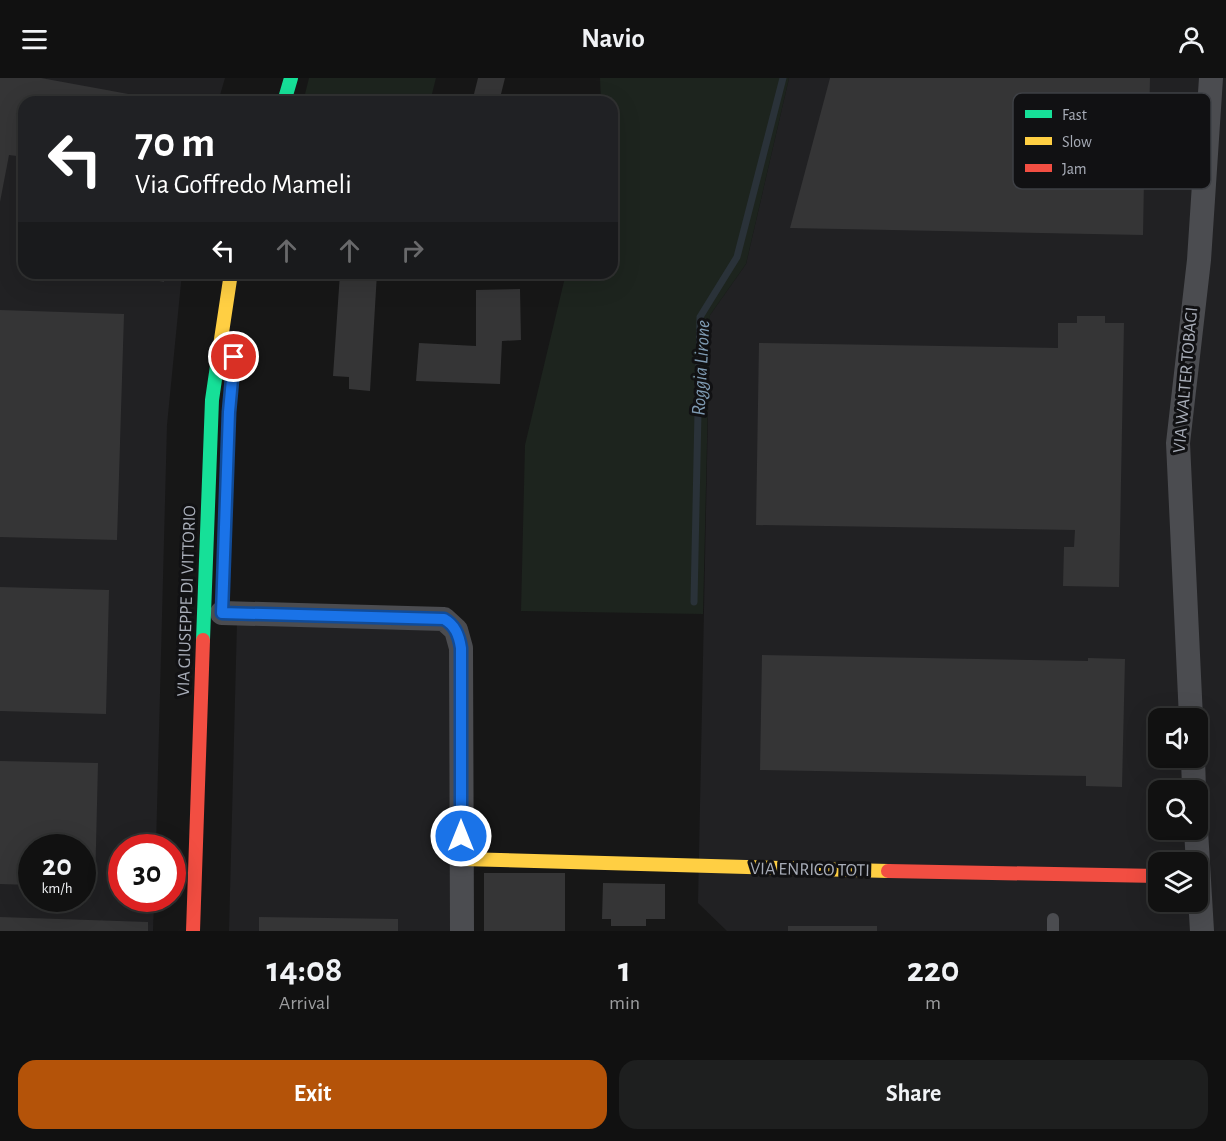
<!DOCTYPE html>
<html lang="en">
<head>
<meta charset="utf-8">
<style>
  :root { --surface:#111; --page:#1e1f1f; --text:#f1f3f6; --muted:#9c9d9f; --line:#303131; --accent:#b45309 }
  body { margin:0; font-family:"Alegreya Sans",sans-serif; background:var(--page); color:var(--text); height:100vh; display:flex; flex-direction:column; font-size:22px; white-space:nowrap }
  * { box-sizing:border-box; margin:0 }
  p { font-size:20px; color:var(--muted) }
  .icon { flex:none; width:33px; height:33px; fill:none; stroke:currentColor; stroke-width:2; stroke-linecap:round; stroke-linejoin:round }
  .map { position:relative; height:853px; overflow:hidden }
  .details { display:flex; flex-direction:column; background:var(--surface); flex:1 }
  .details>* { flex:none }
  .guide { position:absolute; left:18px; top:18px; width:600px; height:183px; border-radius:18px; box-shadow:0 6px 24px #0002,0 0 0 2px var(--line); background:#202124; color:#fff; overflow:hidden }
  .fabs { position:absolute; left:1148px; top:630px; display:grid; gap:12px }
  .fabs a { display:grid; place-items:center; width:60px; height:60px; border-radius:12px; background:var(--surface); box-shadow:0 6px 24px #0002,0 0 0 2px var(--line); font-size:30px }
  .speed { position:absolute; left:18px; top:756px; display:flex; gap:12px; font-size:30px; font-weight:700; text-align:center }
  .speed>* { display:grid; place-content:center; width:78px; height:78px; border-radius:50%; background:var(--surface); box-shadow:0 6px 24px #0002,0 0 0 2px var(--line); line-height:1 }
  .speed small { font-size:15px; font-weight:400 }
  .speed .limit { border:9px solid #d22; background:#fff; color:#111 }
  .pin { position:absolute; display:grid; place-items:center; width:51px; height:51px; color:#fff; margin:-26px; border:3px solid #fff; border-radius:50%; box-shadow:0 2px 6px #0007 }
  .me { position:absolute; width:66px; margin:-33px; rotate:0deg; stroke-linejoin:round; filter:drop-shadow(0 0 4px #0008) }
  .turn { display:flex; align-items:center; gap:21px; height:126px; padding:0 18px; font-size:27px }
  .turn .icon { width:78px; height:78px; stroke-width:2.5 }
  .turn b { display:block; font-size:42px; line-height:51px }
  .lanes { display:flex; align-items:center; height:57px; padding:0 18px; background:#0003; justify-content:center; gap:30px; direction:ltr }
  .lanes .off { opacity:.35 }
  .eta { display:flex; justify-content:space-evenly; align-items:center; height:102px; text-align:center }
  .eta b { font-size:36px; font-weight:700; line-height:42px }
  .action { display:flex; gap:12px; margin-top:auto; padding:12px 18px }
  .action a { flex:1; height:69px; border-radius:18px; background:var(--accent); color:#fff; font-size:24px; font-weight:700; line-height:69px; text-align:center }
  .action a+a { background:var(--page); color:var(--text) }
  header { display:flex; justify-content:space-between; align-items:center; height:78px; padding:0 18px; background:var(--surface); font-size:27px; font-weight:700 }
  .map>svg:first-child { display:block }
</style>
</head>
<body>
<header><svg class="icon" aria-label="menu" viewBox="0 0 24 24"><path d="M4 6h16M4 12h16M4 18h16"/></svg>Navio<svg class="icon" aria-label="person" viewBox="0 0 24 24"><circle cx="12" cy="8" r="4"/><path d="M4 21q1-7 8-7t8 7"/></svg></header>
<div class="map">
<svg width="1226" height="853" viewBox="0 0 1226 853">
  <rect width="100%" height="100%" fill="#171717"/>
  <g fill="#212123" fill-rule="evenodd">
    <path d="M 0,0 L 225,0 L 218,24 L 24,24 L 24,195 L 182,195 L 167,347 L 156,769 L 122,770 L 122,820 L 154,821 L 153,853 L 0,853 ZM 32,770 L 82,770 L 82,820 L 32,820 Z"/>
    <path d="M 789,0 L 1226,0 L 1226,853 L 727,853 L 698,825 L 710,237 L 746,186 ZM 1158,640 L 1197,640 L 1197,680 L 1158,680 ZM 1158,712 L 1197,712 L 1197,752 L 1158,752 ZM 1158,784 L 1197,784 L 1197,824 L 1158,824 Z"/>
    <path d="M 237,544 L 441,549 L 450,557 L 452,853 L 229,853 Z"/>
  </g>
  <g fill="#1d241e">
    <path d="M 309,0 L 436,0 L 430,24 L 303,24 Z"/>
    <path d="M 600,0 L 789,0 L 746,186 L 710,237 L 703,536 L 521,533 L 525,367 L 566,195 L 612,195 L 612,24 L 601,24 Z"/>
  </g>
  <g fill="none" stroke-linecap="round" stroke-linejoin="round">
    <path stroke="#2a3239" stroke-width="7" d="M 694,524 L 700,239 L 737,179 L 783,0"/>
  </g>
  <g fill="#353536">
    <path d="M 0,0 L 41,0 L 172,24 L 24,24 L 24,79 L 9,77 L 0,124 Z"/>
    <path d="M 478,0 L 505,0 L 499,24 L 472,24 Z"/>
    <path d="M 830,0 L 1150,0 L 1149,46 L 1145,46 L 1143,157 L 790,150 Z"/>
    <path d="M 121,195 L 165,195 L 164,204 Z"/>
    <path d="M 340,195 L 377,195 L 370,313 L 349,311 L 349,299 L 333,298 Z"/>
    <path d="M 520,211 L 521,262 L 502,263 L 500,306 L 416,303 L 419,265 L 476,268 L 476,212 Z"/>
    <path d="M 0,232 L 124,236 L 117,462 L 0,459 Z"/>
    <path d="M 1077,238 L 1105,238 L 1105,245 L 1124,245 L 1119,509 L 1063,508 L 1064,469 L 1074,469 L 1075,452 L 756,447 L 759,265 L 1058,270 L 1058,245 L 1077,245 Z"/>
    <path d="M 0,509 L 109,512 L 106,636 L 0,633 Z"/>
    <path d="M 762,577 L 1088,583 L 1088,580 L 1125,581 L 1122,709 L 1086,708 L 1086,698 L 760,692 Z"/>
    <path d="M 0,683 L 98,685 L 95,808 L 82,808 L 82,770 L 32,770 L 32,807 L 0,806 Z"/>
    <rect x="484" y="795" width="81" height="58"/>
    <path d="M 603,805 L 665,806 L 665,841 L 646,841 L 646,848 L 611,848 L 611,841 L 602,841 Z"/>
    <path d="M 0,839 L 148,844 L 148,853 L 0,853 Z"/>
    <path d="M 259,839 L 398,841 L 398,853 L 259,853 Z"/>
    <rect x="788" y="848" width="89" height="5"/>
  </g>
  <g fill="none" stroke-linecap="round" stroke-linejoin="round">
    <path stroke="#4b4c50" stroke-width="12" d="M 1053,841 L 1053,853"/>
    <g stroke="#4b4c50" stroke-width="24">
      <path d="M 222,535 L 444,541 L 456,552 L 461,570 L 462,853"/>
      <path d="M 1191,640 L 1178,365 L 1199,182 L 1211,0"/>
      <path d="M 1193,680 L 1194,712"/>
      <path d="M 1196,752 L 1202,853"/>
    </g>
    <g stroke="#16e098" stroke-width="14">
      <path d="M 284,24 L 291,0"/>
      <path d="M 203,562 L 212,322 L 218,281"/>
    </g>
    <g stroke="#ffcf43" stroke-width="14">
      <path d="M 218,281 L 231,195"/>
      <path d="M 462,781 L 888,793"/>
    </g>
    <g stroke="#f24e42" stroke-width="14">
      <path d="M 888,793 L 1158,798"/>
      <path d="M 193,853 L 203,562"/>
    </g>
  </g>
  <g fill="none" stroke-linecap="round" stroke-linejoin="round">
    <defs>
      <path id="route" d="M 234,279 L 229,334 L 222,535 L 444,541 C 455,547 459,557 461,570 L 461,758"/>
    </defs>
    <use href="#route" stroke="#114b97" stroke-width="15"/>
    <use href="#route" stroke="#1a73e8" stroke-width="10"/>
  </g>
  <g text-anchor="middle" dominant-baseline="central" stroke-width="6" stroke-linejoin="round" paint-order="stroke">
    <g font-size="18" fill="#a8adb8" stroke="#111113">
      <text transform="translate(1186 302) rotate(-85)">VIA WALTER TOBAGI</text>
      <text transform="translate(187 523) rotate(-88)">VIA GIUSEPPE DI VITTORIO</text>
      <text transform="translate(810 792) rotate(1)">VIA ENRICO TOTI</text>
    </g>
    <g font-size="20" font-style="italic" fill="#7f9bb3" stroke="#111113">
      <text transform="translate(701 290) rotate(-87)">Roggia Lirone</text>
    </g>
  </g>
  <rect x="1013" y="15" width="198" height="96" rx="9" fill="#111113" stroke="#3e4045" stroke-width="1.5"/>
  <rect x="1025" y="32" width="27" height="8" fill="#16e098"/>
  <rect x="1025" y="59" width="27" height="8" fill="#ffcf43"/>
  <rect x="1025" y="86" width="27" height="8" fill="#f24e42"/>
  <g font-size="16" fill="#a8adb8">
    <text x="1062" y="42">Fast</text>
    <text x="1062" y="69">Slow</text>
    <text x="1062" y="96">Jam</text>
  </g>
</svg>
<div class="fabs">
<a><svg class="icon" aria-label="sound" viewBox="0 0 24 24"><path d="M4 9h4l5-4v14l-5-4H4zM17 9q2 3 0 6"/></svg></a>
<a><svg class="icon" aria-label="search" viewBox="0 0 24 24"><circle cx="10" cy="10" r="6"/><path d="M15 15l6 6"/></svg></a>
<a><svg class="icon" aria-label="layers" viewBox="0 0 24 24"><path d="M12 4l9 5-9 5-9-5zM3 14l9 5 9-5"/></svg></a>
</div>
<div class="speed"><div>20<small>km/h</small></div><div class="limit">30</div></div>
<div class="pin" style="left:234px;top:279px;background:#d93025"><svg class="icon" aria-label="arrive" viewBox="0 0 24 24"><path d="M6 21V4h12l-3 4 3 4H6"/></svg></div>
<svg class="me" style="left:461px;top:758px" viewBox="-20 -20 40 40"><circle r="17" fill="#1a73e8" stroke="#fff" stroke-width="3"/><path d="M0-11L8 9 0 5-8 9z" fill="#fff"/></svg>
<div class="guide">
<div class="turn"><svg class="icon" aria-label="left" viewBox="0 0 24 24"><path d="M17 20v-9H6M10 6l-5 5 5 5"/></svg><div><b>70 m</b>Via Goffredo Mameli</div></div>
<div class="lanes"><svg class="icon" aria-label="left" viewBox="0 0 24 24"><path d="M17 20v-9H6M10 6l-5 5 5 5"/></svg><svg class="icon off" aria-label="ahead" viewBox="0 0 24 24"><path d="M12 20V5M6 11l6-6 6 6"/></svg><svg class="icon off" aria-label="ahead" viewBox="0 0 24 24"><path d="M12 20V5M6 11l6-6 6 6"/></svg><svg class="icon off" aria-label="right" viewBox="0 0 24 24"><path d="M7 20v-9h11M14 6l5 5-5 5"/></svg></div>
</div>
</div>
<section class="details">
<div class="eta">
<div><b>14:08</b><p>Arrival</p></div>
<div><b>1</b><p>min</p></div>
<div><b>220</b><p>m</p></div>
</div>
<div class="action"><a>Exit</a><a>Share</a></div>
</section>
</body>
</html>
